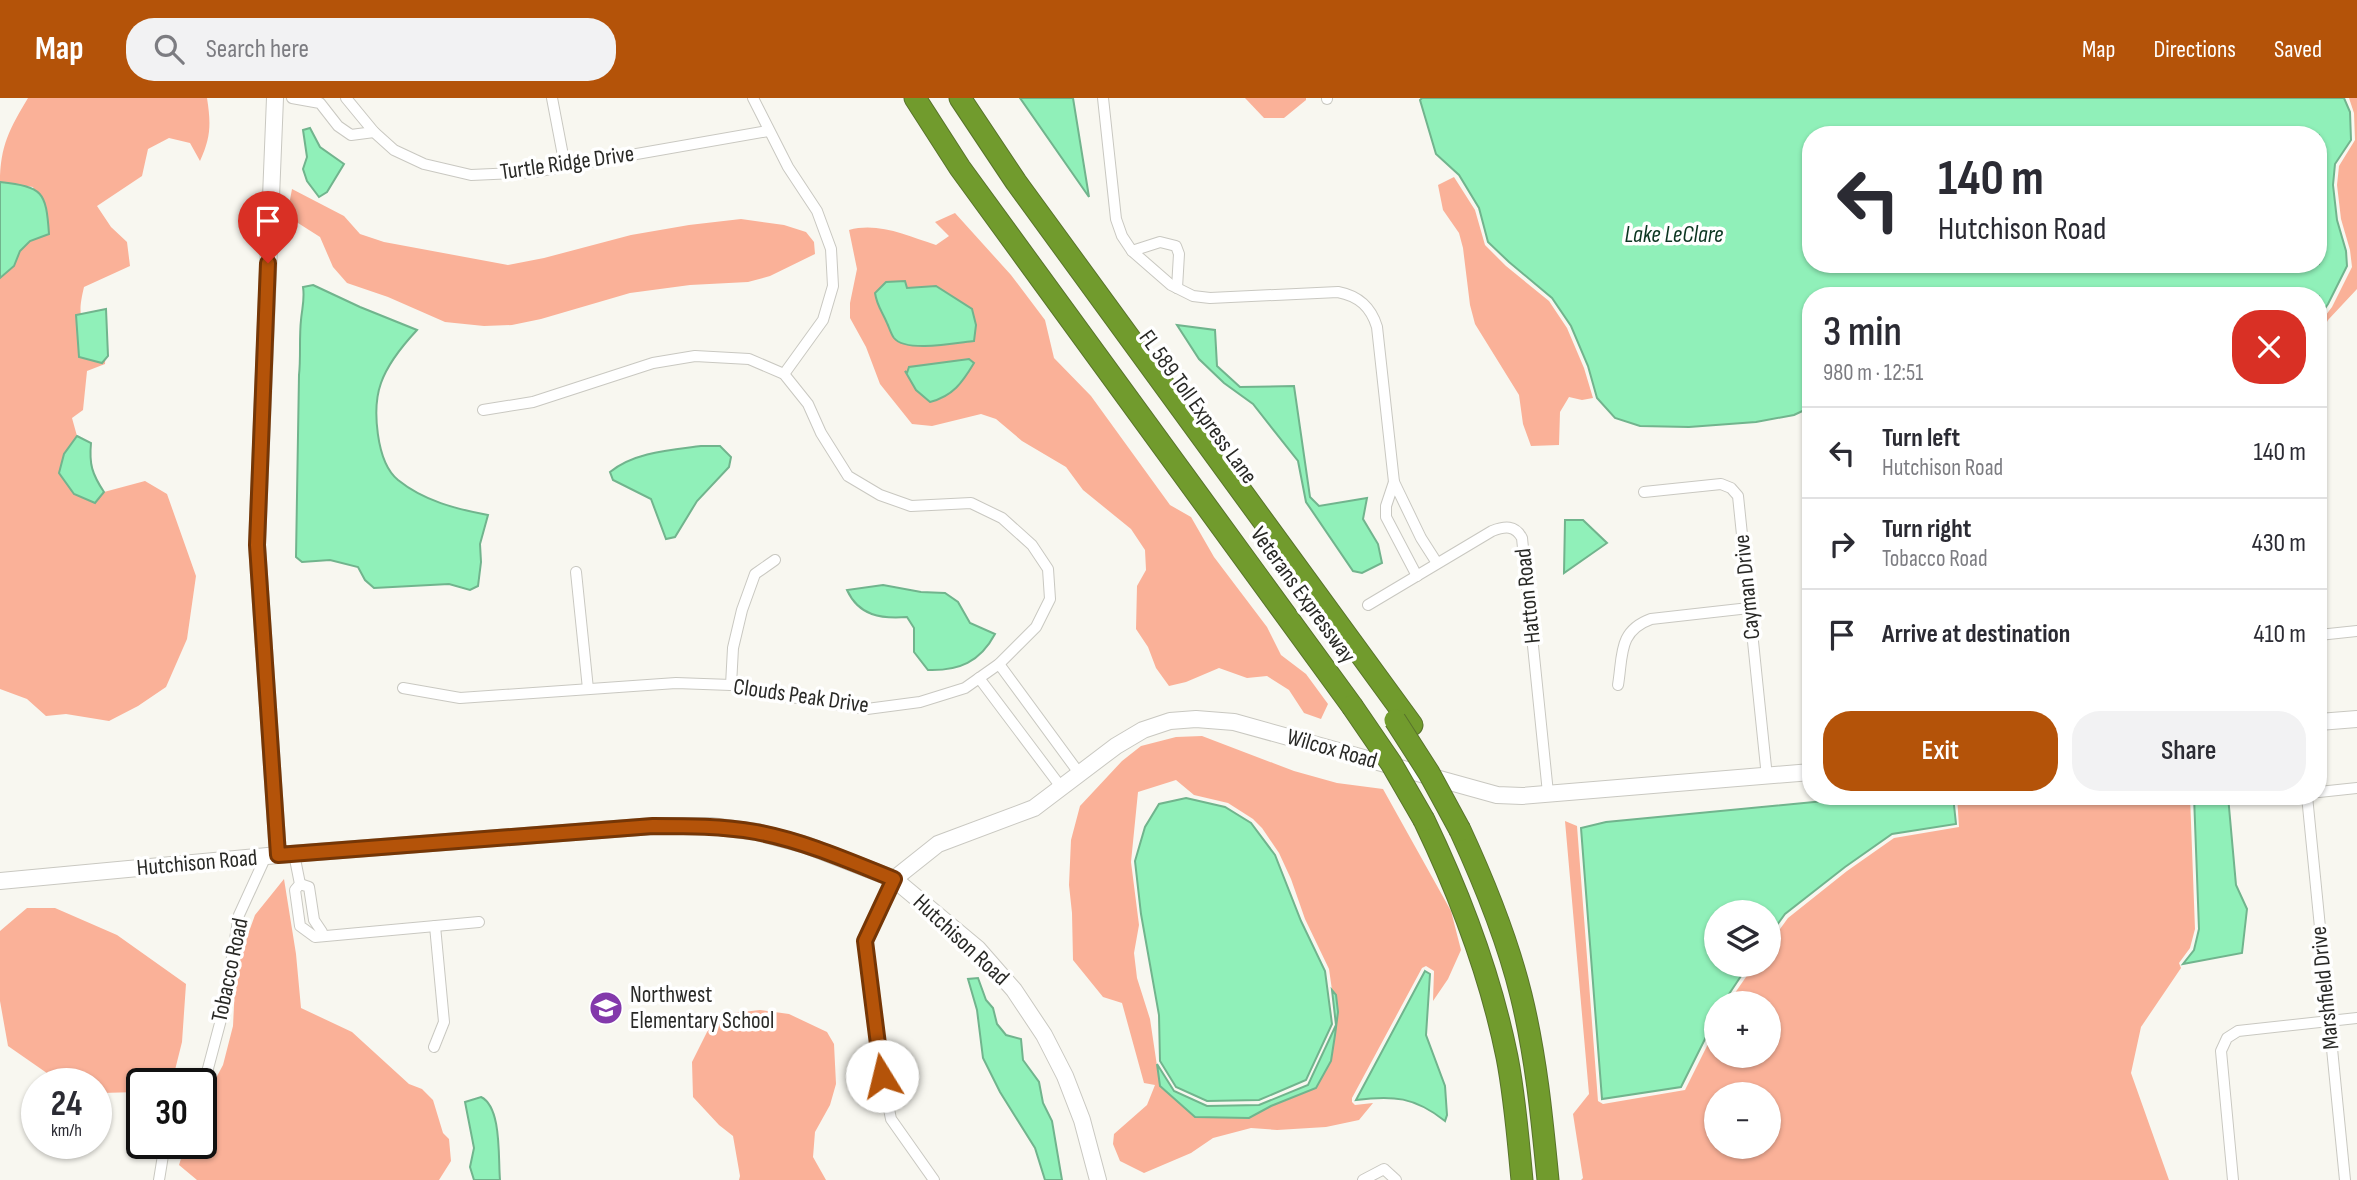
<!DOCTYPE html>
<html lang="en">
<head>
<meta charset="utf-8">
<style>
  :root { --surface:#fff; --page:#f2f2f3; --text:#2b2b33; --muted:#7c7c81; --line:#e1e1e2; --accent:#b45309 }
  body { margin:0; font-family:"Sofia Sans Condensed",sans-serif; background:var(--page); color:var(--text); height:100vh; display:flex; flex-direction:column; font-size:26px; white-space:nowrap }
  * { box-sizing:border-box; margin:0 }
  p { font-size:23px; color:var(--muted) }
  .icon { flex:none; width:38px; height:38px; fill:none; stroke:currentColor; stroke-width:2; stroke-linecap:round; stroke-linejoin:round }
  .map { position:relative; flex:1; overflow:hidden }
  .drawer { position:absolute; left:1802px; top:189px; width:525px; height:518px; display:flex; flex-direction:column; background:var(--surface); border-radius:28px; box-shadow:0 2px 5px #0004 }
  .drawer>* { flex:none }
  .top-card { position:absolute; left:1802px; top:28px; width:525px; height:147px; border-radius:28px; box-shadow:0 2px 5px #0004; background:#fff; color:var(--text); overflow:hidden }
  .tools { position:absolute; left:1704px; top:802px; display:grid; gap:14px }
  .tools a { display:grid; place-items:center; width:77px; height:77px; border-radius:50%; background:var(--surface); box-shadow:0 2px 5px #0004; font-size:35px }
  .speed { position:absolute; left:21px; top:970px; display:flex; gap:14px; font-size:35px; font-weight:700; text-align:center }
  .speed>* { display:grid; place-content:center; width:91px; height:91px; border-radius:50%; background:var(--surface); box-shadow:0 2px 5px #0004; line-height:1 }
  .speed small { font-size:18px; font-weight:400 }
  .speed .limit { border:4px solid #111; border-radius:10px; background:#fff; color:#111 }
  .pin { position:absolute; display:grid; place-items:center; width:60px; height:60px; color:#fff; margin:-72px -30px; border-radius:50% 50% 50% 0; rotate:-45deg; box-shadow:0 0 7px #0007 }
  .pin .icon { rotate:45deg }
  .me { position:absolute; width:77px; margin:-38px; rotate:351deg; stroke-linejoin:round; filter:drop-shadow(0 0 5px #0008) }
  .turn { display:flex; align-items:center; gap:24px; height:147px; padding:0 21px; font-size:32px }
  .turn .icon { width:91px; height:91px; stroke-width:2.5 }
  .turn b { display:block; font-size:49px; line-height:60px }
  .round { display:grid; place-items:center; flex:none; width:74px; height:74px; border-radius:28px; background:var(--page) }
  .overview { display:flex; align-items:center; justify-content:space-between; height:119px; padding:0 21px }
  h1 { font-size:42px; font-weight:600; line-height:52px }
  .cta { display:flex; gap:14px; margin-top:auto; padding:14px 21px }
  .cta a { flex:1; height:80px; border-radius:28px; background:var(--accent); color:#fff; font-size:28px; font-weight:600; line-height:80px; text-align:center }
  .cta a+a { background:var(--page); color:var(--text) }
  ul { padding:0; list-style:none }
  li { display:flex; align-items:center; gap:21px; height:91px; padding:0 21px; border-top:2px solid var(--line) }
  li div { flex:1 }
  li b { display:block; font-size:26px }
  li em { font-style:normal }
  header { display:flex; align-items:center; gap:42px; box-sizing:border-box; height:98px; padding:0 35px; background:var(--accent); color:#fff }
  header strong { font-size:33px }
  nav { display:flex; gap:38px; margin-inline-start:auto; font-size:24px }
  .search { width:490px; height:63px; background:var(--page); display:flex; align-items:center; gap:18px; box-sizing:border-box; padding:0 24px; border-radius:28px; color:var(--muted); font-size:26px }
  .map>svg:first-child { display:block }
</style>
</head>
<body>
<header>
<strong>Map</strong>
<div class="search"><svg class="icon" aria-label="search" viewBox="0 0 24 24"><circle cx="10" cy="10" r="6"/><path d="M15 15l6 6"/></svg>Search here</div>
<nav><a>Map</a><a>Directions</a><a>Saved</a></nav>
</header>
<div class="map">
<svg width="2357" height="1082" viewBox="0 0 2357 1082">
  <rect width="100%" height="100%" fill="#f8f7f0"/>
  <g fill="#fab198" fill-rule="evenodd">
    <path d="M 28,0 L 207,0 C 211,26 211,39 200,63 L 190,45 L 169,40 L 148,51 L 142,78 L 97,108 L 111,129 L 127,144 L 130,168 L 84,189 C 76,223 81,223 106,246 L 105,266 L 87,273 L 83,312 L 72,320 L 77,338 L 64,356 L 95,404 L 104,394 L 145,383 L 167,396 L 196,478 L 187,541 L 166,589 L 138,608 L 109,623 L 66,616 L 46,618 L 27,601 L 0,591 L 0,180 L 14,168 L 20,153 L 30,143 L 49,135 L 33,89 L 0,84 C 0,48 10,30 28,0 Z"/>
    <path d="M 1245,0 L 1306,0 L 1306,2 L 1284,20 L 1264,20 Z"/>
    <path d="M 2349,0 L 2357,0 L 2357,191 L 2328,222 L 2319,239 L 2319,226 L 2332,209 L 2352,169 L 2350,152 L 2341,121 L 2337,87 L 2339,68 L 2355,42 L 2354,15 Z"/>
    <path d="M 1454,79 L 1475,112 L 1485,147 L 1506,168 L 1549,203 L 1567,230 L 1584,270 L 1593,300 L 1582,302 L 1569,299 L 1560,314 L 1559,347 L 1531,348 L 1523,326 L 1519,297 L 1475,226 L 1470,207 L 1463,150 L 1459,135 L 1443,112 L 1438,87 Z"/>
    <path d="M 292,91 L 344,118 L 360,136 L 384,144 L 508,167 L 544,160 L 631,137 L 689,127 L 741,121 L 784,127 L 806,134 L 814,144 L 815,156 L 770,178 L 748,184 L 690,187 L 630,195 L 541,221 L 512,227 L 484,228 L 445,224 L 388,199 L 347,185 L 333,169 L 320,139 L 287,118 Z"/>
    <path d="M 955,115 L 1011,177 L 1045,222 L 1054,260 L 1091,298 L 1170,407 L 1191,419 L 1214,459 L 1267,529 L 1281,557 L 1306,576 L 1328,606 L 1321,621 L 1304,615 L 1289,592 L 1267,578 L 1247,580 L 1219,570 L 1186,584 L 1169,588 L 1156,570 L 1148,549 L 1136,531 L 1137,488 L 1146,472 L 1145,452 L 1131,431 L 1083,392 L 1066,369 L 1022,343 L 996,321 L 981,316 L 932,328 L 912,326 L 880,286 L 866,249 L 850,220 L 850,205 L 857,171 L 849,132 C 879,124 907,138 936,147 L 949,138 L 935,124 Z"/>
    <path d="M 1202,638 L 1294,673 L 1337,685 L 1383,691 L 1451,813 L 1461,852 L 1448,881 L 1433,903 L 1434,873 L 1426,868 L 1422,870 L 1352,1000 L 1352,1004 L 1355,1007 L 1373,1005 L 1359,1022 L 1326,1029 L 1277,1032 L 1251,1030 L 1213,1040 L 1191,1055 L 1144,1075 L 1120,1063 L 1113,1046 L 1114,1036 L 1147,1007 L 1155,987 L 1144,985 L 1122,905 L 1103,899 L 1073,862 L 1072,815 L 1069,787 L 1071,742 L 1080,708 L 1122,663 L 1141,648 L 1176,639 ZM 1176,682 L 1194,697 L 1228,705 L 1253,721 L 1262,730 L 1279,755 L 1291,781 L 1305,821 L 1329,871 L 1332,892 L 1336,897 L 1338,914 L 1335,937 L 1316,990 L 1271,1008 L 1249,1020 L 1195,1019 L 1160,988 L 1150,921 L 1137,880 L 1134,855 L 1139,827 L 1131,764 L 1138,694 Z"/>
    <path d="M 1957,698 L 2190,698 L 2195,831 L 2190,850 L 2179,865 L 2181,870 L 2141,929 L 2131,975 L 2169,1082 L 1581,1082 L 1583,1080 L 1573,1016 L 1589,996 L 1565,723 L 1577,728 L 1598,1003 L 1603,1006 L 1685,992 L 1717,928 L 1717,957 L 1769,957 L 1769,905 L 1728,905 L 1755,866 L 1769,866 L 1769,846 L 1788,820 L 1847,773 L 1894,740 L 1959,729 ZM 1717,996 L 1769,996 L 1769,1048 L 1717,1048 Z"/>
    <path d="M 284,781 L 296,856 L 301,910 L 352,934 L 409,986 L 422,991 L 433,1002 L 443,1035 L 449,1041 L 451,1063 L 439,1082 L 197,1082 L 179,1067 L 186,1045 L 201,1045 L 201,1008 L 223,967 L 233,928 L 235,887 L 242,853 L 255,817 Z"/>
    <path d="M 27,810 L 55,810 L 117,837 L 186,886 L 182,944 L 175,972 L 153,985 L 142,985 L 142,992 L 139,994 L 101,995 L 96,993 L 96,985 L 71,985 L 54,980 L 8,948 L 0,903 L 0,833 Z"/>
    <path d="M 760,912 L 789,916 L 827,934 L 834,946 L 836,986 L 830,1007 L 815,1034 L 813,1059 L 826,1082 L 739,1082 L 740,1078 L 733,1038 L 719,1027 L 693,999 L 692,964 L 711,926 L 734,915 Z"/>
  </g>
  <g fill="#90f0b9" stroke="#71b48d" stroke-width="2" fill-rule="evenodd">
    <path d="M 1020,0 L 1073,0 L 1089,99 Z"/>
    <path d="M 1422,0 L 2344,0 L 2350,14 L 2351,42 L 2335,66 L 2333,87 L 2337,122 L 2346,153 L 2347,168 L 2328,206 L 2319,219 L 2319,198 L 1811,198 L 1811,309 L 1794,317 L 1756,324 L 1689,329 L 1640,328 L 1615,320 L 1597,300 L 1588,268 L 1571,228 L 1552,200 L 1509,164 L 1488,144 L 1479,110 L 1459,77 L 1436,56 L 1420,2 ZM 1811,37 L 2319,37 L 2319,166 L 1811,166 Z"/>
    <path d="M 310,30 L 320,49 L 344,66 L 327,94 L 319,99 L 307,83 L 303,71 L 307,59 L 303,32 Z"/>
    <path d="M 0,84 C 43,89 46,93 49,136 L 30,143 L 20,153 L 14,168 L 0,180 Z"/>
    <path d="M 905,183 L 907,190 L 936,188 L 972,211 L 976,227 L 974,243 C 956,245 906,255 894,240 C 891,236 889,229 887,225 C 882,213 877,208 875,195 L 886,184 Z"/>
    <path d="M 313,187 L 360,209 L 417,232 C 403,247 388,265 381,285 C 372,310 376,364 398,382 C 424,403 456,411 488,417 L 480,446 L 481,464 L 478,488 L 470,492 L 449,486 L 374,490 L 365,482 L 358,469 L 330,462 L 302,464 L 296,459 L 299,277 C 301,259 299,240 301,222 C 302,210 305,201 303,189 Z"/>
    <path d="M 106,211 L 108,258 L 102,265 L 79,259 L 76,217 Z"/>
    <path d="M 1177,227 L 1215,232 L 1217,268 L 1240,289 L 1294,288 L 1310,399 L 1319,408 L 1367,400 L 1363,421 L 1378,446 L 1382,465 L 1362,475 L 1353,473 L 1306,404 L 1298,363 L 1253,306 L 1224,285 L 1199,261 Z"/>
    <path d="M 969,261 L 974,265 C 962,285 953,298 930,304 L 916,292 L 905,273 L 907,275 L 909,269 Z"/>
    <path d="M 77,338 L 91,345 C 89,366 92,376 104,394 L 95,405 L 74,396 L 59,375 L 64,356 Z"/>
    <path d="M 701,348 L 720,348 L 731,359 L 729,369 L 697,403 L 675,439 L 666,441 L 651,401 L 613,382 L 610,374 C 634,354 671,352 701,348 Z"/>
    <path d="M 1565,422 L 1583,422 L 1607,445 L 1564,475 Z"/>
    <path d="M 883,487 L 921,494 L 945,495 L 958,504 L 970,525 L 995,536 C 980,564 959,573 928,572 L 914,554 L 914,530 L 907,519 C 881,521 859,518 847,492 Z"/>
    <path d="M 1876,698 L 1953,698 L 1956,726 L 1892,736 L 1845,769 L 1785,816 L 1769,838 L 1769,814 L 1717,814 L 1717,866 L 1749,866 L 1723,905 L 1717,905 L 1717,917 L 1681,989 L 1602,1001 L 1581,730 L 1606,724 Z"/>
    <path d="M 2194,698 L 2228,698 L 2236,787 L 2247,811 L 2242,855 L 2183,866 L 2194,852 L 2199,831 Z"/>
    <path d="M 1186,700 L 1225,709 L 1251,725 L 1275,757 L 1301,823 L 1325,873 L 1332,926 L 1306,982 L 1259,1002 L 1207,1003 L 1176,989 L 1160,963 L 1159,917 L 1141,816 L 1135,763 L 1145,729 L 1159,706 Z"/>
    <path d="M 1425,873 L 1430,876 L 1426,937 L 1445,988 L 1447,1017 L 1445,1023 C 1415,999 1393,997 1356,1002 Z"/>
    <path d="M 978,880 L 986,902 L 993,910 L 997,926 L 1006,937 L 1021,941 L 1023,962 L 1039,984 L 1043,1005 L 1052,1023 L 1062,1082 L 1045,1082 L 1035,1050 L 1000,994 L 983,960 L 977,912 L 968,881 Z"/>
    <path d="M 1332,892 L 1336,897 L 1338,914 L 1335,937 L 1331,963 L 1316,990 L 1271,1008 L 1249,1020 L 1195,1019 L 1160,988 L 1157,966 L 1174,993 L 1207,1008 L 1259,1007 L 1308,987 L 1336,927 Z"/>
    <path d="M 481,999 C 502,1009 498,1060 500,1082 L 474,1082 L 470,1069 L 474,1050 L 465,1004 Z"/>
  </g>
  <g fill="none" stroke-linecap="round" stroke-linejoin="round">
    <defs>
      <g id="street">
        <path d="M 292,0 L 320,5 L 338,28 L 351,37 L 374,34"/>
        <path d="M 346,0 L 374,34 L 394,52 L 424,66 L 471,77 L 534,74 L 768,33"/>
        <path d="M 552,0 L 565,68"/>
        <path d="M 753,0 L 788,69 L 817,113 L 831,151 L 833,188 L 823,222 L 784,276"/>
        <path d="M 1103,0 L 1116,121 L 1122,138 L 1132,153 L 1171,187 L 1193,198 L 1210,200 L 1338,194 C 1359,198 1371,209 1377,229 L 1394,384"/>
        <path d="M 1327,0 L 1327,1"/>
        <path d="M 1132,153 L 1160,144 L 1176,148 L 1179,156 L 1177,190"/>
        <path d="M 1644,394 L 1721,386 L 1731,390 L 1738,398 L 1767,679"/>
        <path d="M 576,474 L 588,591"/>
        <path d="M 1417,478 L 1386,419 L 1386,408 L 1394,384 L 1421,440 L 1437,465"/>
        <path d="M 1368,507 L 1492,433 C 1505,428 1515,427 1522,440 L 1548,695"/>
        <path d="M 2319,537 L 2357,533"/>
        <path d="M 999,566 L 1079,675"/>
        <path d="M 979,580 L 1061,689"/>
        <path d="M 731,587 L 733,550 L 742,512 L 755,476 L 775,462"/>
        <path d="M 1618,587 C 1623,557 1618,533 1651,521 L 1749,510"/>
        <path d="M 403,590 L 460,600 L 676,585 L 731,587 L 760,594 L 867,611 L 920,604 L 965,590 L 999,566 L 1036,529 L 1050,501 L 1048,471 L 1032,447 L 1002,420 L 971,405 L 911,408 L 880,397 L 848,378 L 821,335 L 808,306 L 784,276 L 749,261 L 695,258 L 653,265 L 533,304 L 483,312"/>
        <path d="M 2319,694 L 2357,690"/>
        <path d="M 2307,698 L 2345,1082"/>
        <path d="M 294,756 L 300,786 L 295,792 L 300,828 L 315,839 L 479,824"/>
        <path d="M 894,781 L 865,843 L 878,957 L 891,1021 L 934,1082"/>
        <path d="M 300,786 L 309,789 L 314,822 L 322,834 L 321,837"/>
        <path d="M 434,949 L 444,924 L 435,828"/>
        <path d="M 201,988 L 206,978 L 223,914 L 239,817 L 266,758"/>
        <path d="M 159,1082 L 165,1045"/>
        <path d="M 1363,1082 L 1384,1071 L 1396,1082"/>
        <path d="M 2233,1082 L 2221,953 L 2227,940 L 2238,933 L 2357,920"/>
      </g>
      <g id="secondary">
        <path d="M 275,0 L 257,447 L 278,757"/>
        <path d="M 2319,624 L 2357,621"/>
        <path d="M 894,781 L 938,746 L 1034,710 L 1116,648 L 1143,632 L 1170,623 L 1196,621 L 1234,624 L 1497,697 L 1522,698 L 1811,674"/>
        <path d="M 0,783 L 278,757 L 653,728 L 711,728 L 757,734 L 806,747 L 894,781 L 978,851 L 1014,892 L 1044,937 L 1065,978 L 1082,1022 L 1098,1082"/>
      </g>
      <g id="highway">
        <path d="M 915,0 L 960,70 L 1352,608"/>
        <path d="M 960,0 L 1016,84 L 1412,627"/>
        <path d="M 1424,722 C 1461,799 1490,875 1507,959 C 1515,1000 1518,1041 1522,1082"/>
        <path d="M 1460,732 C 1485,786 1507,840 1521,897 C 1536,958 1542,1020 1548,1082"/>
      </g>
    </defs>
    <use href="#street" stroke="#c9c8c1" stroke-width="12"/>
    <use href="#secondary" stroke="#c9c8c1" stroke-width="18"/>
    <use href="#highway" stroke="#58732b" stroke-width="23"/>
    <use href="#street" stroke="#fff" stroke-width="10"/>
    <use href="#secondary" stroke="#fff" stroke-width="16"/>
    <use href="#highway" stroke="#719b2d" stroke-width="21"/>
    <defs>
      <g id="highway-bridge">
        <path d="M 1352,608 L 1391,665 L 1424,722"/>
        <path d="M 1395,622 L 1429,675 L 1460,732"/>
      </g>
    </defs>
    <use href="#highway-bridge" stroke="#58732b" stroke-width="23" stroke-linecap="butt"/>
    <use href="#highway-bridge" stroke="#719b2d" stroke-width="21"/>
  </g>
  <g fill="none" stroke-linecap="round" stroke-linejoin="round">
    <defs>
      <path id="route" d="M 268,165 L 257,447 L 278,757 L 653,728 C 688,728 722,728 756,734 C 804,743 849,763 894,781 L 865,843 L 882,978"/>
    </defs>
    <use href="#route" stroke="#753606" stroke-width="18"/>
    <use href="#route" stroke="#b45309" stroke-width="12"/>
  </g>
  <defs>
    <symbol id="school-disc" viewBox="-11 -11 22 22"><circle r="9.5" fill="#8339ab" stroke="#fff"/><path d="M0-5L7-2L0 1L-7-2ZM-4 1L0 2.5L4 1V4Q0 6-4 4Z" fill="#fff"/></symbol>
  </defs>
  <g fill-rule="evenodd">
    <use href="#school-disc" x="587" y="891" width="38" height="38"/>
  </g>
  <g text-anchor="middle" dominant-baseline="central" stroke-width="7" stroke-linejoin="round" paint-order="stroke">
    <g font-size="23" fill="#292926" stroke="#fff">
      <text transform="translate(567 65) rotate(-8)">Turtle Ridge Drive</text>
      <text transform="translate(1198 309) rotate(54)">FL 589 Toll Express Lane</text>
      <text transform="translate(1747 489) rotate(-96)">Cayman Drive</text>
      <text transform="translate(1303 497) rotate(54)">Veterans Expressway</text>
      <text transform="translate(1528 498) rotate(-96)">Hatton Road</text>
      <text transform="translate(801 598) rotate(8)">Clouds Peak Drive</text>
      <text transform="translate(1332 651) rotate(16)">Wilcox Road</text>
      <text transform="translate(197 765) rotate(-5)">Hutchison Road</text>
      <text transform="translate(961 842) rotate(43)">Hutchison Road</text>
      <text transform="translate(230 872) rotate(-78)">Tobacco Road</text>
      <text transform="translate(2325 890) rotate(-96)">Marshfield Drive</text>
    </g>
    <g font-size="23" fill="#292926" stroke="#fff" text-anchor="start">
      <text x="630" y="897">Northwest<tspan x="630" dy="26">Elementary School</tspan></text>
    </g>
    <g font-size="24" font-style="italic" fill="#0c3621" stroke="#fff">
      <text x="1674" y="136">Lake LeClare</text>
    </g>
  </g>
</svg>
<div class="tools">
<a><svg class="icon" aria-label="layers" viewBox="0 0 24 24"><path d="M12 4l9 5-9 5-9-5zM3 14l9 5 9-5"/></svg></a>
<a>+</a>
<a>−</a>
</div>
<div class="speed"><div>24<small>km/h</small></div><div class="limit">30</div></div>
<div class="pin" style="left:268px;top:165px;background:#d93025"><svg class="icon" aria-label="arrive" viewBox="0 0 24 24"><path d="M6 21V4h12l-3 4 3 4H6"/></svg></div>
<svg class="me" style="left:882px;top:978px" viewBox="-20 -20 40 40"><circle r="19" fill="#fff"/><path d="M0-13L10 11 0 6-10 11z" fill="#b45309"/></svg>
<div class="top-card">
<div class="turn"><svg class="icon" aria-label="left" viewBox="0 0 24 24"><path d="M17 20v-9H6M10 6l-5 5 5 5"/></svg><div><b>140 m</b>Hutchison Road</div></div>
</div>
<section class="drawer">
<div class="overview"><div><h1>3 min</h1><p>980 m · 12:51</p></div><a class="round" style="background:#d93025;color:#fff"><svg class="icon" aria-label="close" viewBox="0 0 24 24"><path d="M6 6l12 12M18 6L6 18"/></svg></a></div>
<ul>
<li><svg class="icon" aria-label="left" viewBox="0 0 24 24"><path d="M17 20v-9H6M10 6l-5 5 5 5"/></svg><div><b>Turn left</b><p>Hutchison Road</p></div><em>140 m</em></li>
<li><svg class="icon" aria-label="right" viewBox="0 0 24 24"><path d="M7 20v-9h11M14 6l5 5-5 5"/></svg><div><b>Turn right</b><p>Tobacco Road</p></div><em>430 m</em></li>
<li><svg class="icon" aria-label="arrive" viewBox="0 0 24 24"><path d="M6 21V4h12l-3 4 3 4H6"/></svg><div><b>Arrive at destination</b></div><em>410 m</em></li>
</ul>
<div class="cta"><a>Exit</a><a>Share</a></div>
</section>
</div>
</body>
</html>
